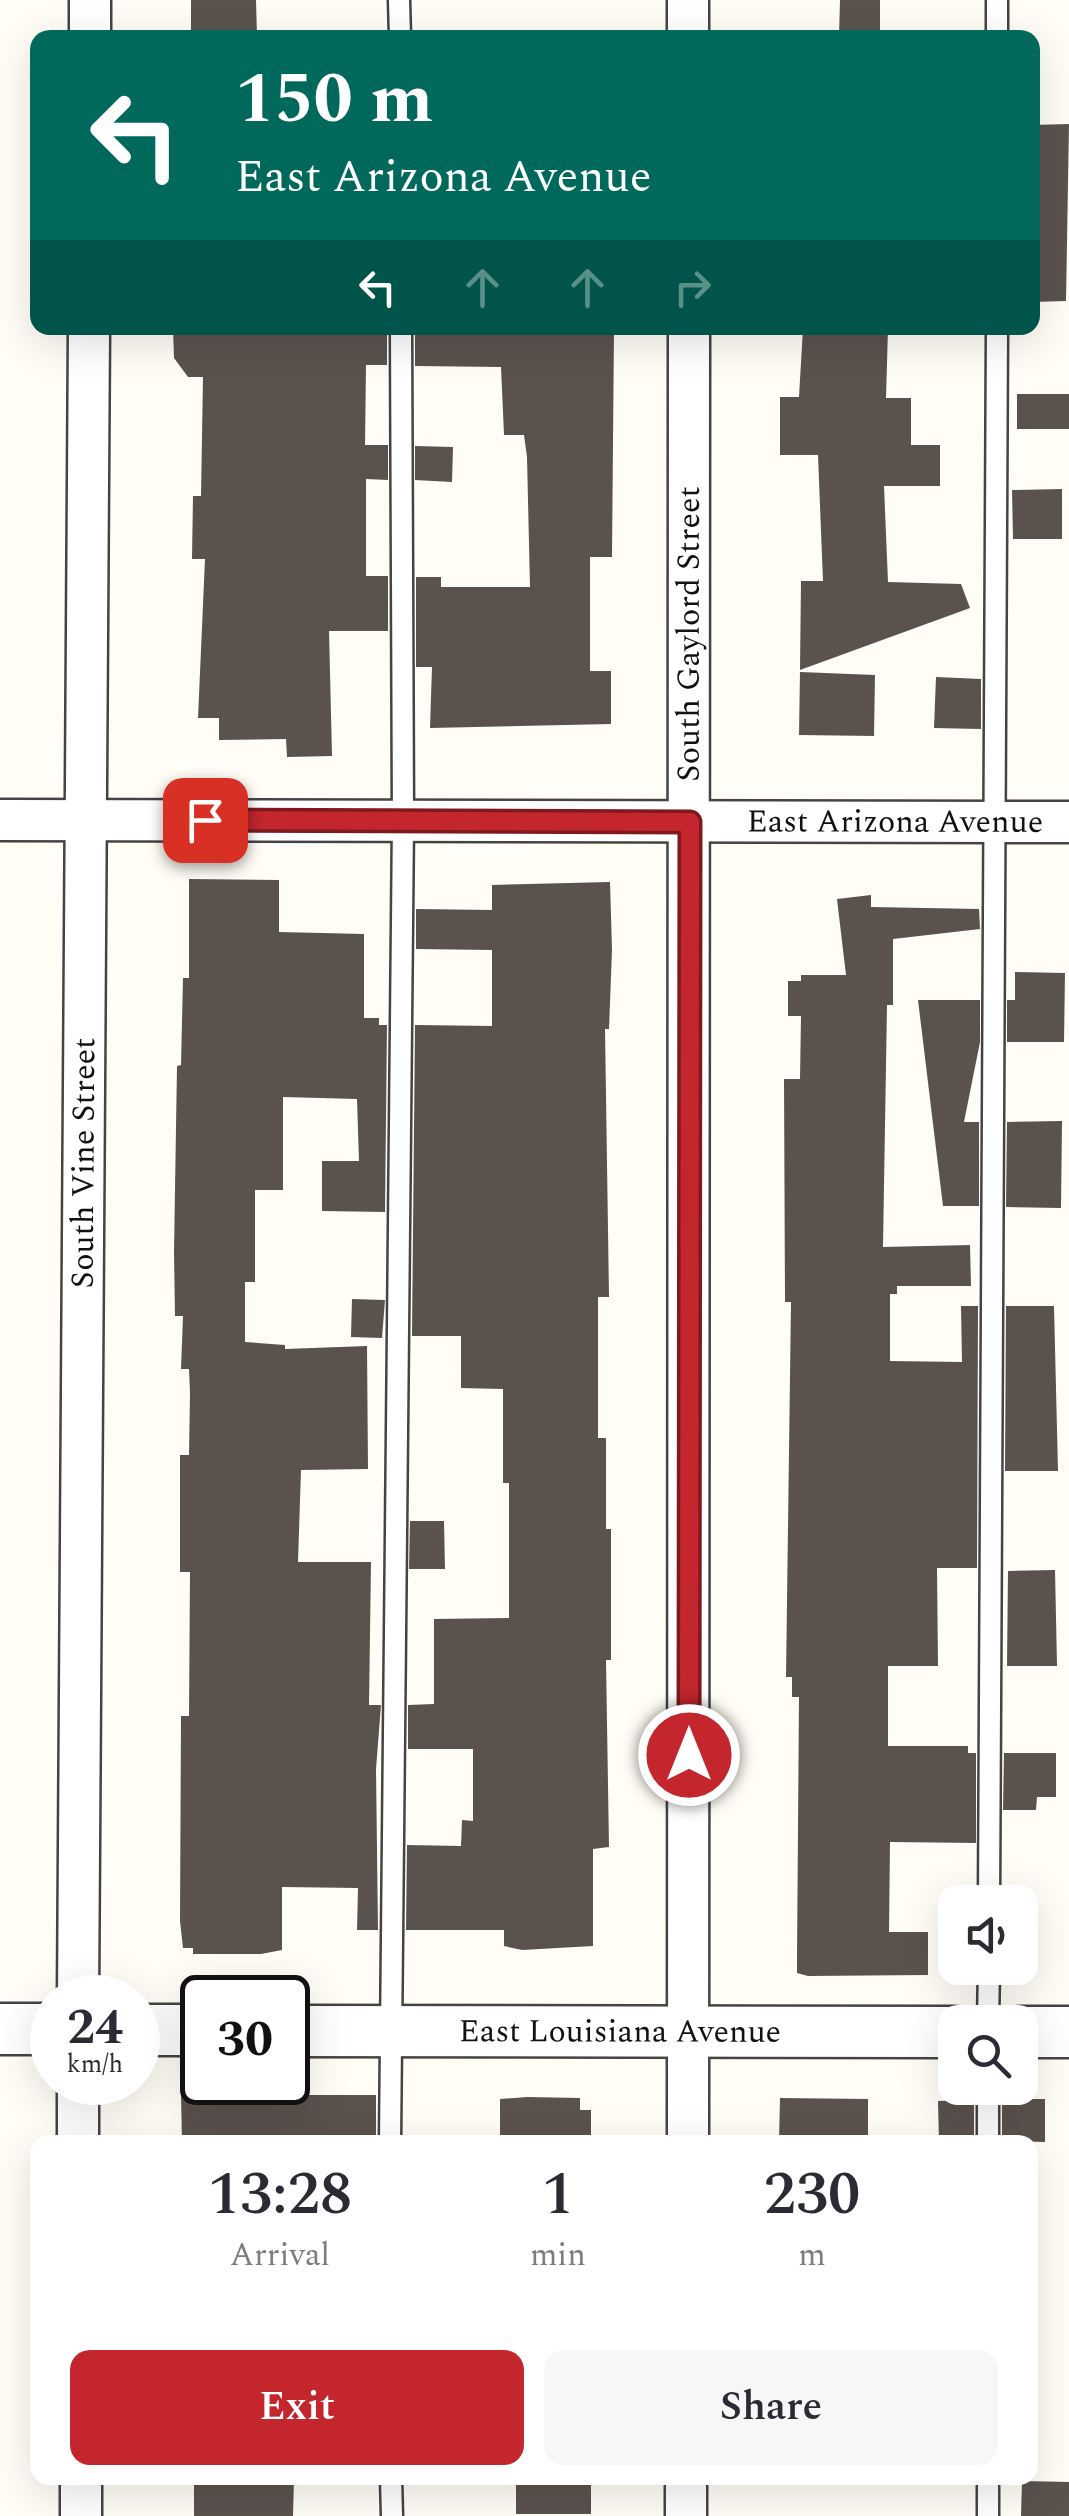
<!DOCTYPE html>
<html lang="en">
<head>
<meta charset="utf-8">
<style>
  :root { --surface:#fff; --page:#f7f7f7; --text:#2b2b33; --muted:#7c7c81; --accent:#c4262e }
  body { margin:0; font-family:Spectral,serif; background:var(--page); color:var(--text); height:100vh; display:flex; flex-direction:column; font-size:38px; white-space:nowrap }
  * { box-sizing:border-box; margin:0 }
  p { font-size:32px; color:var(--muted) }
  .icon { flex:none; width:55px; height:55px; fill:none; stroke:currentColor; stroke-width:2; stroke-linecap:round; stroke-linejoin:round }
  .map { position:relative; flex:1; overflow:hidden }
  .panel { position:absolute; left:30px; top:2135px; width:1008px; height:350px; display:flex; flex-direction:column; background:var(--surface); border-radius:20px; box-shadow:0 10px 40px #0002 }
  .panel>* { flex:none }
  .hud { position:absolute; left:30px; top:30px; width:1010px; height:305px; border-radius:20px; box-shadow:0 10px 40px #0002; background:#00695c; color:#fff; overflow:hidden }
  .fabs { position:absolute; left:938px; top:1885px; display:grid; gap:20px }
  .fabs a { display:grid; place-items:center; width:100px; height:100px; border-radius:20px; background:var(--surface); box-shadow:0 10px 40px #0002; font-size:50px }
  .speed { position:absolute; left:30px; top:1975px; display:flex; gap:20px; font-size:50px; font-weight:700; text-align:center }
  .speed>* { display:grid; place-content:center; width:130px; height:130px; border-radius:50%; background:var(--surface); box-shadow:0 10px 40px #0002; line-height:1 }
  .speed small { font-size:25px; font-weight:400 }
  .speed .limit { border:5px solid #111; border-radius:15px; background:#fff; color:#111 }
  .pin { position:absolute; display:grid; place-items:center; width:85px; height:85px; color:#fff; margin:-42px; border-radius:20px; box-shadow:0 5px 15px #0006 }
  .me { position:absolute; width:110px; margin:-55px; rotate:0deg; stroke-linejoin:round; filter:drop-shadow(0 0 8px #0008) }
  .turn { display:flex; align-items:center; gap:35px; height:210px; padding:0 40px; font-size:45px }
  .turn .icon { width:130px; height:130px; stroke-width:2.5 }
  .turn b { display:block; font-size:70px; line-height:85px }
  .lanes { display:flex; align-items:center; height:95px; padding:0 40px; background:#0003; justify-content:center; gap:50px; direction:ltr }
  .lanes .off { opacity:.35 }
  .eta { display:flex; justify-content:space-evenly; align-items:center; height:170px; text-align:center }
  .eta b { font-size:60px; font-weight:600; line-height:70px }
  .button { display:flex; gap:20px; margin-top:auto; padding:20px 40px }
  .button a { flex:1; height:115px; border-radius:20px; background:var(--accent); color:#fff; font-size:40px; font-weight:600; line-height:115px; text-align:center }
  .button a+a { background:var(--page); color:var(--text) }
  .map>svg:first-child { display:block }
</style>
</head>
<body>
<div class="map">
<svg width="1069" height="2516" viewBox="0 0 1069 2516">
  <rect width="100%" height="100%" fill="#fffdf5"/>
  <g fill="#5a524d">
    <path d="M 191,0 L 256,0 L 257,38 L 191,38 Z"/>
    <path d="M 840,0 L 880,0 L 880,38 L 839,38 Z"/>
    <path d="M 1069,124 L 1066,301 L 1032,302 L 1032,125 Z"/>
    <path d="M 173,328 L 387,328 L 387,365 L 366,365 L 365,445 L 388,445 L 388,480 L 366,479 L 366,576 L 388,576 L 388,631 L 329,631 L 332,756 L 287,757 L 286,739 L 219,740 L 219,718 L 198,718 L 205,559 L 192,559 L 193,496 L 201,496 L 203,377 L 188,377 L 174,358 Z"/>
    <path d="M 415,328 L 614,328 L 612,557 L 590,557 L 590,671 L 611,671 L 611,724 L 430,728 L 432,667 L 416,667 L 416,577 L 441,577 L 441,587 L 530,587 L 527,457 L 524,435 L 504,435 L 501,367 L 415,366 Z"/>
    <path d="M 803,328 L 888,328 L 886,398 L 911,398 L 911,445 L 940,445 L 940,486 L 884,486 L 888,582 L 961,584 L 970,608 L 800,670 L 801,581 L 823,581 L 818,455 L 780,455 L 780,397 L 799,397 Z"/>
    <rect x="1017" y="394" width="52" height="35"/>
    <path d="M 415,446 L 453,447 L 452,482 L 415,480 Z"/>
    <path d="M 1062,489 L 1062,539 L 1013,539 L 1012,490 Z"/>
    <path d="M 800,672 L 875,675 L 874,736 L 799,735 Z"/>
    <path d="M 936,677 L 981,679 L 981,729 L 934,728 Z"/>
    <path d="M 189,879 L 279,880 L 279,932 L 364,934 L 364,1018 L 379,1018 L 379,1025 L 387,1025 L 385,1212 L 322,1211 L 322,1161 L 359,1161 L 357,1099 L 283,1097 L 283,1190 L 255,1190 L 255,1282 L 245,1282 L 245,1342 L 285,1345 L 285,1349 L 367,1346 L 368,1469 L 301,1470 L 298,1562 L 371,1562 L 369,1705 L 381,1705 L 376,1769 L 378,1930 L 357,1930 L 358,1888 L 282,1887 L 282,1950 L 261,1954 L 193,1954 L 193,1948 L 183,1948 L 180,1921 L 181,1716 L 189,1716 L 190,1572 L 180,1572 L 180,1455 L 189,1455 L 190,1393 L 189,1369 L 181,1369 L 183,1316 L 175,1316 L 174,1252 L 177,1066 L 181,1065 L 183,978 L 189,978 Z"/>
    <path d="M 610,882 L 612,950 L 609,1029 L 605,1029 L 609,1297 L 598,1297 L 598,1438 L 606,1438 L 606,1529 L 611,1529 L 611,1660 L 606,1660 L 609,1847 L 593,1849 L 593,1946 L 522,1950 L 504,1946 L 504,1930 L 406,1930 L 407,1845 L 461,1846 L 462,1820 L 473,1821 L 473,1749 L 408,1749 L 408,1705 L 434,1704 L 434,1619 L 509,1618 L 509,1483 L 503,1483 L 503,1389 L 461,1388 L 461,1336 L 412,1336 L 415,1025 L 492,1026 L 492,950 L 416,949 L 416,909 L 492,910 L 492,885 Z"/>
    <path d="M 871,895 L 871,907 L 979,909 L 980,929 L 893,939 L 893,1005 L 887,1005 L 883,1247 L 970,1245 L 971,1286 L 897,1286 L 897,1294 L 890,1294 L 890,1361 L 962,1362 L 961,1306 L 978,1306 L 977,1568 L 937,1568 L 938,1666 L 888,1666 L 888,1746 L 968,1746 L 968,1753 L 976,1753 L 976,1843 L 890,1842 L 889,1932 L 928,1932 L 928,1975 L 808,1976 L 797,1973 L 797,1959 L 799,1697 L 792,1697 L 792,1677 L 786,1677 L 791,1302 L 785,1302 L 784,1079 L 800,1079 L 801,1016 L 788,1016 L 788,981 L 801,981 L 801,975 L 846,975 L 837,899 Z"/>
    <path d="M 1015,972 L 1065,973 L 1064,1042 L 1007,1042 L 1007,1000 L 1015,1000 Z"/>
    <path d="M 918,1000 L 980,1000 L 980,1042 L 964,1122 L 979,1122 L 979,1206 L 943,1206 Z"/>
    <path d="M 1062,1121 L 1061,1208 L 1006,1207 L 1007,1122 Z"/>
    <path d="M 352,1299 L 385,1300 L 382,1338 L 351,1337 Z"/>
    <path d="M 1006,1306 L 1054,1306 L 1058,1471 L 1005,1471 Z"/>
    <path d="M 410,1521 L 444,1521 L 445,1569 L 409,1569 Z"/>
    <path d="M 1055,1570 L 1057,1666 L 1007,1666 L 1008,1571 Z"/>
    <path d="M 1004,1753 L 1056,1753 L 1056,1797 L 1037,1797 L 1036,1810 L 1003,1810 Z"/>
    <path d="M 181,2095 L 376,2095 L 376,2142 L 182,2142 Z"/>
    <path d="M 527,2097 L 580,2098 L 580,2110 L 591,2110 L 591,2142 L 500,2142 L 500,2099 Z"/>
    <path d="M 780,2098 L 868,2099 L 868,2142 L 779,2142 Z"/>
    <path d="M 1002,2099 L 1045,2099 L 1045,2142 L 1002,2141 Z"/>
    <path d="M 974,2100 L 974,2142 L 939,2142 L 938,2101 Z"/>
    <path d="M 194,2478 L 294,2478 L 293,2516 L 194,2516 Z"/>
    <rect x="516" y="2478" width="75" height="36"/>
    <path d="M 1022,2481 L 1069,2482 L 1069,2516 L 1021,2516 Z"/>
  </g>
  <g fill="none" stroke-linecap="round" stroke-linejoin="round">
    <defs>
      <g id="service">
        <path d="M 399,0 L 400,38"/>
        <path d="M 997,38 L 997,0"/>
        <path d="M 989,1902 L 997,328"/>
        <path d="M 988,2022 L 989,1968"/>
        <path d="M 988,2088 L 988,2142"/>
        <path d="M 390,2142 L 403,821 L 401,328"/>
        <path d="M 391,2478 L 392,2516"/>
        <path d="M 988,2478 L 988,2516"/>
      </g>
      <g id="minor">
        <path d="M 688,0 L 688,38"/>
        <path d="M 90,38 L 90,0"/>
        <path id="s1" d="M 0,820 L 1069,822"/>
        <path id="s2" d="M 78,1998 L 89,328"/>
        <path d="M 78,2082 L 78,2142"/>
        <path id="s3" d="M 688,2142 L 689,328"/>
        <path d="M 81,2478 L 81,2516"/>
        <path d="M 686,2516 L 686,2478"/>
      </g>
      <g id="tertiary">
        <path d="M 0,2029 L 52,2029"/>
        <path d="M 138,2030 L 202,2030"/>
        <path id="s4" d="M 288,2031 L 955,2032"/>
        <path d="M 1020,2032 L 1069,2032"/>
      </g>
    </defs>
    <use href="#service" stroke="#444" stroke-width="25"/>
    <use href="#minor" stroke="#444" stroke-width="45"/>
    <use href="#tertiary" stroke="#444" stroke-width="55"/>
    <use href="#service" stroke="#fff" stroke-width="20"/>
    <use href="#minor" stroke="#fff" stroke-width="40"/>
    <use href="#tertiary" stroke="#fff" stroke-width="50"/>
  </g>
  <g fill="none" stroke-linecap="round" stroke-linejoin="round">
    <defs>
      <path id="route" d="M 205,820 L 690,822 L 689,1755"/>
    </defs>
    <use href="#route" stroke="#7f191e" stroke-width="25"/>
    <use href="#route" stroke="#c4262e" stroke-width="18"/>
  </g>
  <g text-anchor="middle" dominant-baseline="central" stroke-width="10" stroke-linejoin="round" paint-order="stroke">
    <g font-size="32" fill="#111" stroke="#fff">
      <text stroke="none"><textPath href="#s3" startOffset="1508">South Gaylord Street</textPath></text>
      <text stroke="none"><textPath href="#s1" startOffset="895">East Arizona Avenue</textPath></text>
      <text stroke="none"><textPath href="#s2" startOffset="835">South Vine Street</textPath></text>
      <text stroke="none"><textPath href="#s4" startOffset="332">East Louisiana Avenue</textPath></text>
    </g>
  </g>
</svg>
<div class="fabs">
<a><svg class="icon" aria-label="sound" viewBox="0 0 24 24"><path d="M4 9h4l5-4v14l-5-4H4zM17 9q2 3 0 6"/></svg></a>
<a><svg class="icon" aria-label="search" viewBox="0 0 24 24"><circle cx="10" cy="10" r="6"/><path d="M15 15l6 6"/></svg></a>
</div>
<div class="speed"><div>24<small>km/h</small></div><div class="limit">30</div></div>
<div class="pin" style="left:205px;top:820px;background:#d93025"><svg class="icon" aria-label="arrive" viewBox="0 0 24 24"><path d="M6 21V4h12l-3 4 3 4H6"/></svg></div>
<svg class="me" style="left:689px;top:1755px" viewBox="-20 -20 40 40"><circle r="17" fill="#c4262e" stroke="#fff" stroke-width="3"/><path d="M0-11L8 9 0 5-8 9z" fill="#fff"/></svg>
<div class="hud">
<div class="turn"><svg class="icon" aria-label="left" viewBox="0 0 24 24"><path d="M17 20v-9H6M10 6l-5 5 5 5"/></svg><div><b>150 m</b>East Arizona Avenue</div></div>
<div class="lanes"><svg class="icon" aria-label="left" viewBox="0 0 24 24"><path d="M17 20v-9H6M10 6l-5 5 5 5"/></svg><svg class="icon off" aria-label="ahead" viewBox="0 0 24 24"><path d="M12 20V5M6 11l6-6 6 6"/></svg><svg class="icon off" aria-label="ahead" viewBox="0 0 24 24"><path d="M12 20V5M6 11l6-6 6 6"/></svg><svg class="icon off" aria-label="right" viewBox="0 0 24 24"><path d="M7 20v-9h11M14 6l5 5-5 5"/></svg></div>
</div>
<section class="panel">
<div class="eta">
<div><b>13:28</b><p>Arrival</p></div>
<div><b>1</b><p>min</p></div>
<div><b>230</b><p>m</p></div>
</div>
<div class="button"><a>Exit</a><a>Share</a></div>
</section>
</div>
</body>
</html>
